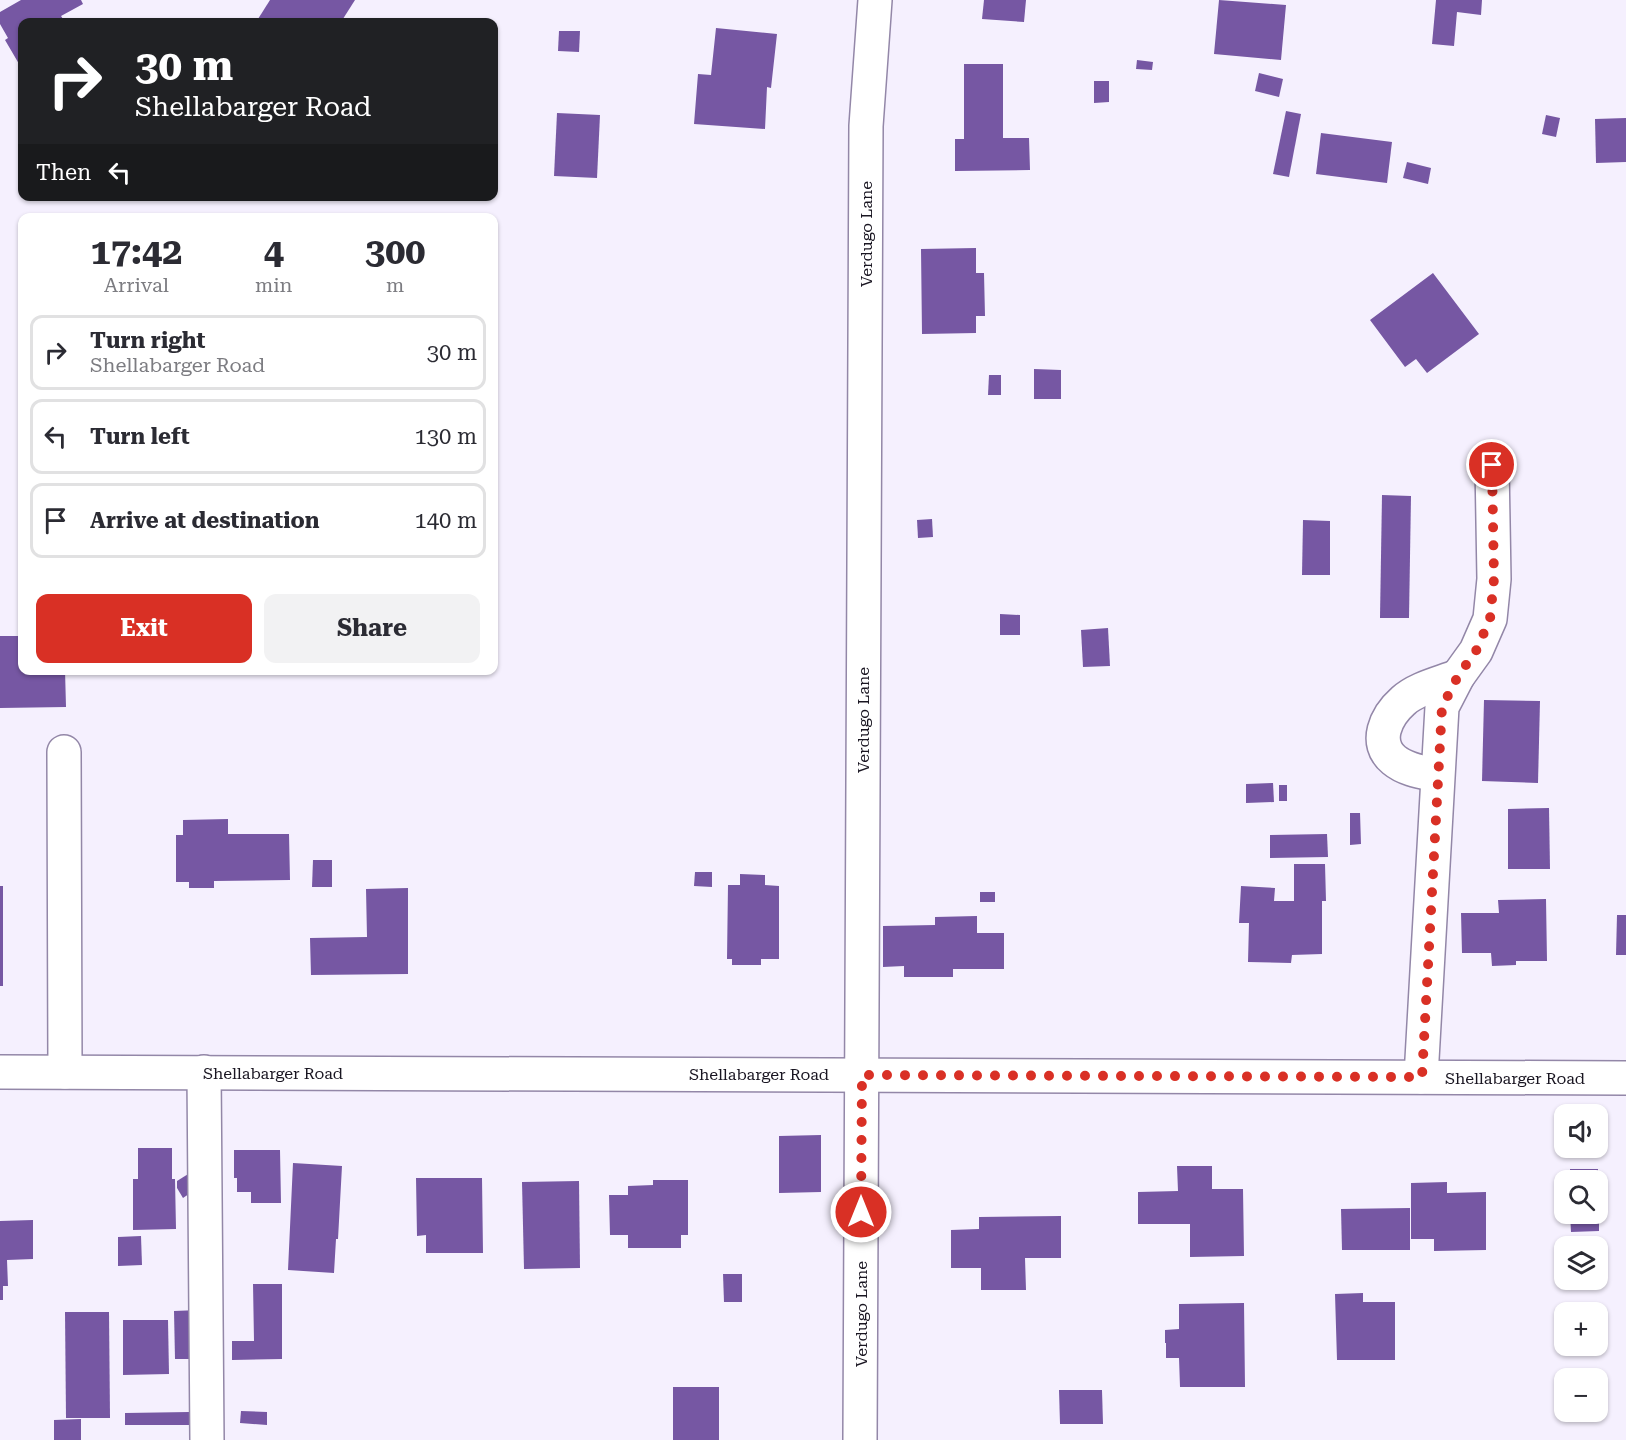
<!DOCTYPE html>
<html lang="en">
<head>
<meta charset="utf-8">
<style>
  :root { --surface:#fff; --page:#f2f2f3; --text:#2b2b33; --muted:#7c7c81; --line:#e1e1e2; --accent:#d93025 }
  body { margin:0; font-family:"Roboto Serif",serif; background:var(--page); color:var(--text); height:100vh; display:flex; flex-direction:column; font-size:22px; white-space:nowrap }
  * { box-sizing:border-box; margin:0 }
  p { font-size:20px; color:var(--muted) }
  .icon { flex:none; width:33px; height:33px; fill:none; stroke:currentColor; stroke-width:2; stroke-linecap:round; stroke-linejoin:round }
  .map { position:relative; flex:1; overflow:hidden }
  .drawer { position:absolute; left:18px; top:213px; width:480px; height:462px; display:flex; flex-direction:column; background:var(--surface); border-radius:12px; box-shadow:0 2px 4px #0004 }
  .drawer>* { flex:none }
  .top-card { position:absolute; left:18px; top:18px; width:480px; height:183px; border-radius:12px; box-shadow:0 2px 4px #0004; background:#202124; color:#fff; overflow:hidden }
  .controls { position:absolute; left:1554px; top:1104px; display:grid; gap:12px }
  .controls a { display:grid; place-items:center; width:54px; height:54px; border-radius:12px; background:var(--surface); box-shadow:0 2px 4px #0004; font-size:30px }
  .pin { position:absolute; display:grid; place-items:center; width:51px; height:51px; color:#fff; margin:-26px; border:3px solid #fff; border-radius:50%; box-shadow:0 2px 6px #0007 }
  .me { position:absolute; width:66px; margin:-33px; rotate:0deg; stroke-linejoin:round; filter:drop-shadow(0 0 4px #0008) }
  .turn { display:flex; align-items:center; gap:21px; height:126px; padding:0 18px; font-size:27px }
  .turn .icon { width:78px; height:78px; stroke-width:2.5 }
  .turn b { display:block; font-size:42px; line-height:51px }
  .then { display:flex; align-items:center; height:57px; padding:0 18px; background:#0003; gap:12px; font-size:22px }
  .eta { display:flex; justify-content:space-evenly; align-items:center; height:102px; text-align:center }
  .eta b { font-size:36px; font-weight:700; line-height:42px }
  .action { display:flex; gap:12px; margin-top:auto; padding:12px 18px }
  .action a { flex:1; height:69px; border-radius:12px; background:var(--accent); color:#fff; font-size:24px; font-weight:700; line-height:69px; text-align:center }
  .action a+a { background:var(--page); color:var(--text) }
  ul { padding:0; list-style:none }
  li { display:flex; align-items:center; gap:18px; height:75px; margin:0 12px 9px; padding:0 6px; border:3px solid var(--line); border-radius:12px }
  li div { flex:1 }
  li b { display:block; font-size:22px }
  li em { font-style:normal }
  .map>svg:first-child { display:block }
</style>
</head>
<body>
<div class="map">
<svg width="1626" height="1440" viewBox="0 0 1626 1440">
  <rect width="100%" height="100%" fill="#f5f0fe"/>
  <g fill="#7657a3">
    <path d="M 21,0 L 81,0 L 83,4 L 61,16 L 65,22 L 22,22 L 22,69 L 5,40 L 8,38 L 0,24 L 0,12 Z"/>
    <path d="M 270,0 L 355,0 L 341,22 L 263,22 L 258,19 Z"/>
    <path d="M 984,0 L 1026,0 L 1024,22 L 982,19 Z"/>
    <path d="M 1219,0 L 1286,5 L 1281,60 L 1214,54 Z"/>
    <path d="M 1436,0 L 1482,0 L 1481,15 L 1457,12 L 1454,46 L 1432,44 Z"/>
    <path d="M 716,28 L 777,34 L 771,88 L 767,87 L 765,129 L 694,124 L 698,74 L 711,75 Z"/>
    <path d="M 559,31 L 580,31 L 579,52 L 558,51 Z"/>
    <path d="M 1137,60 L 1153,62 L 1152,70 L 1136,69 Z"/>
    <path d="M 964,64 L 1003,64 L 1003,138 L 1029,138 L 1030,170 L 955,171 L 955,139 L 964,139 Z"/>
    <path d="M 1259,73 L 1283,79 L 1279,97 L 1255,91 Z"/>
    <path d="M 1094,81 L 1109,81 L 1109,102 L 1094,103 Z"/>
    <path d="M 1286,111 L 1301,114 L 1289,177 L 1273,174 Z"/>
    <path d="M 557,113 L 600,115 L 597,178 L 554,176 Z"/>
    <path d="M 1546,115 L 1560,118 L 1556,137 L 1542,134 Z"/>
    <path d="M 1626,118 L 1626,162 L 1596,163 L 1595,119 Z"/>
    <path d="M 1321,133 L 1392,142 L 1387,183 L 1316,174 Z"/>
    <path d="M 1407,162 L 1431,168 L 1428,184 L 1403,178 Z"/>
    <path d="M 976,248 L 976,273 L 984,273 L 985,316 L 976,316 L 976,333 L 922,334 L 921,249 Z"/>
    <path d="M 1433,273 L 1479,334 L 1427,373 L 1416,359 L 1405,367 L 1370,320 Z"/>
    <path d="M 1034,369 L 1061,370 L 1061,399 L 1034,399 Z"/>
    <path d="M 989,375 L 1001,375 L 1001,395 L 988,395 Z"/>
    <path d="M 1382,495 L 1411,496 L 1409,618 L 1380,618 Z"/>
    <path d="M 932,519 L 933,537 L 918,538 L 917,520 Z"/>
    <path d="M 1303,520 L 1330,521 L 1330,575 L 1302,575 Z"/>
    <path d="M 1000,614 L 1020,615 L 1020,635 L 1000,635 Z"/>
    <path d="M 1108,628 L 1110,666 L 1083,667 L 1081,630 Z"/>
    <path d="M 0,636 L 22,636 L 22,670 L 65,670 L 66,707 L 0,708 Z"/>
    <path d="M 1484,700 L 1540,701 L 1538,783 L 1482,781 Z"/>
    <path d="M 1273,783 L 1274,802 L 1246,803 L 1246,784 Z"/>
    <rect x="1279" y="785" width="8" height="16"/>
    <path d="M 1549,808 L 1550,869 L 1508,869 L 1508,809 Z"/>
    <path d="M 1350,813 L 1360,813 L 1361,844 L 1350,845 Z"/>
    <path d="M 228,819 L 228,834 L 289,834 L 290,880 L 214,881 L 214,888 L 189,888 L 189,882 L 176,882 L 176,835 L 183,835 L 183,820 Z"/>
    <path d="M 1327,834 L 1328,857 L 1270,858 L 1270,835 Z"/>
    <path d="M 313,860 L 332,860 L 332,887 L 312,887 Z"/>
    <path d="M 1294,864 L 1325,864 L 1326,901 L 1322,901 L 1322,954 L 1292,955 L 1291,963 L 1248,962 L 1249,923 L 1239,923 L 1241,886 L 1275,888 L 1274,901 L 1294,901 Z"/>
    <path d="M 695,872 L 712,872 L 712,887 L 694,886 Z"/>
    <path d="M 740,874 L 765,875 L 765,885 L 779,886 L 779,959 L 761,959 L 761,965 L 732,965 L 732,959 L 727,959 L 728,885 L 740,885 Z"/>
    <rect x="0" y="886" width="3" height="100"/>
    <path d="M 408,888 L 408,974 L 311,975 L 310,938 L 367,937 L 366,889 Z"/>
    <rect x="980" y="892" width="15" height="10"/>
    <path d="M 1546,899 L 1547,961 L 1516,961 L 1516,965 L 1492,966 L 1491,953 L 1462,953 L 1461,913 L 1499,913 L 1498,900 Z"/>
    <path d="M 1617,915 L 1626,915 L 1626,955 L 1616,955 Z"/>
    <path d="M 977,916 L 977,933 L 1004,933 L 1004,969 L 953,969 L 953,977 L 904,977 L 904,966 L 883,967 L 883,926 L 935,925 L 935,917 Z"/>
    <path d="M 821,1135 L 821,1192 L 779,1193 L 779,1136 Z"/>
    <path d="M 138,1148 L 172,1148 L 172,1179 L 175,1179 L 176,1229 L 133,1230 L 133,1179 L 138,1179 Z"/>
    <path d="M 234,1150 L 280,1150 L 281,1203 L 251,1203 L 251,1192 L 237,1192 L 237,1178 L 234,1178 Z"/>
    <path d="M 293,1163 L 342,1166 L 338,1239 L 336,1239 L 334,1273 L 288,1270 Z"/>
    <path d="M 1177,1166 L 1212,1166 L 1212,1189 L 1243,1189 L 1244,1256 L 1190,1257 L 1190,1224 L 1138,1224 L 1138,1192 L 1178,1191 Z"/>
    <rect x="1570" y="1169" width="28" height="11"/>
    <path d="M 193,1171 L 202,1185 L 183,1198 L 177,1188 L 177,1181 Z"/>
    <path d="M 416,1178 L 482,1178 L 483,1253 L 426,1253 L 426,1235 L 417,1236 Z"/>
    <path d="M 653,1180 L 688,1180 L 688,1235 L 681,1235 L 681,1248 L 628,1248 L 628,1235 L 610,1235 L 609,1195 L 628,1195 L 628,1186 L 653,1185 Z"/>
    <path d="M 579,1181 L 580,1268 L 524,1269 L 522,1182 Z"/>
    <path d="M 1447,1182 L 1447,1193 L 1486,1192 L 1486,1250 L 1434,1251 L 1434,1239 L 1411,1239 L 1411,1183 Z"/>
    <path d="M 1410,1208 L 1410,1250 L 1342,1250 L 1341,1209 Z"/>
    <path d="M 1570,1214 L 1599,1214 L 1599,1231 L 1571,1232 Z"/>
    <path d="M 1061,1216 L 1061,1258 L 1025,1258 L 1026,1290 L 981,1290 L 981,1268 L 951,1268 L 951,1230 L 979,1229 L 979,1217 Z"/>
    <path d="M 33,1220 L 33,1259 L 7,1260 L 8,1286 L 3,1286 L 3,1300 L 0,1300 L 0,1221 Z"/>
    <path d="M 141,1236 L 142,1265 L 118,1266 L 118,1237 Z"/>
    <path d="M 723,1274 L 742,1274 L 742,1302 L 724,1302 Z"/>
    <path d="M 253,1284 L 282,1284 L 282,1359 L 232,1360 L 232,1341 L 254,1341 Z"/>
    <path d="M 1363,1293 L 1363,1302 L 1395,1302 L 1395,1360 L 1337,1360 L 1335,1294 Z"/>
    <path d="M 1244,1303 L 1245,1387 L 1180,1387 L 1179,1358 L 1166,1358 L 1166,1343 L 1165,1343 L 1165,1330 L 1179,1329 L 1179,1304 Z"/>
    <path d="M 199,1310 L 200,1359 L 175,1359 L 174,1311 Z"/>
    <path d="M 65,1312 L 109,1312 L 110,1418 L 66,1418 Z"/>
    <path d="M 123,1320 L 168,1320 L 169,1374 L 123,1375 Z"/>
    <rect x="673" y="1387" width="46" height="53"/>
    <path d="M 1059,1390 L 1102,1390 L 1103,1424 L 1060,1424 Z"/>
    <path d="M 241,1411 L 267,1412 L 267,1425 L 240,1423 Z"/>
    <path d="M 189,1412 L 189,1425 L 125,1425 L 125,1413 Z"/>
    <path d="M 81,1419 L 81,1440 L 54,1440 L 54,1420 Z"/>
  </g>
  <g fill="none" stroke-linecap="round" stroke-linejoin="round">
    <defs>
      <g id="minor">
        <path d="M 64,752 L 65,1072"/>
        <path d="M 1437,775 C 1423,772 1406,770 1394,760 C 1373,743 1386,716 1403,701 C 1417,688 1441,683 1458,676"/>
        <path d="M 0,1072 L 1626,1078"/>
        <path d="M 204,1072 L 207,1440"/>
        <path d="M 1421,1077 L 1442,707 L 1458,676 L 1476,651 L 1490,619 L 1494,579 L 1492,465"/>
        <path d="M 860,1440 L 866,126 L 875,0"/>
      </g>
    </defs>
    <use href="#minor" stroke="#9387a8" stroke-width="36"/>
    <use href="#minor" stroke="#fff" stroke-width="33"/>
  </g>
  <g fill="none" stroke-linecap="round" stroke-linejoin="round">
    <path stroke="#d93025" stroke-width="10" stroke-dasharray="0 18" d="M 861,1212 L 862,1075 L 1422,1077 L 1442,707 L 1458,676 L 1476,651 L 1490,619 L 1494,579 L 1492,465"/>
  </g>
  <g text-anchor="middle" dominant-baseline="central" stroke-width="4.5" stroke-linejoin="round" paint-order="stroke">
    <g font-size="16" fill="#191521" stroke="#fff">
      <text transform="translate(866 234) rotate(-90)">Verdugo Lane</text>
      <text transform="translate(863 720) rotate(-90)">Verdugo Lane</text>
      <text x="273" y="1073">Shellabarger Road</text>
      <text x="759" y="1074">Shellabarger Road</text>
      <text x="1515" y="1078">Shellabarger Road</text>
      <text transform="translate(861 1314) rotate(-90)">Verdugo Lane</text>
    </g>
  </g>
</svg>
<div class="controls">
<a><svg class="icon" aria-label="sound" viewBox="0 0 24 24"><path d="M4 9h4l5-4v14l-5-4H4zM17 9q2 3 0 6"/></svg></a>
<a><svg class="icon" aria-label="search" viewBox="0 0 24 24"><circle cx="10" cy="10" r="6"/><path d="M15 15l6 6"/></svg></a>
<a><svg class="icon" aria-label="layers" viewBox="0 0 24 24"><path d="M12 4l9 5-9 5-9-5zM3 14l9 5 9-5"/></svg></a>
<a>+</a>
<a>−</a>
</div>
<div class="pin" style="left:1492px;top:465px;background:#d93025"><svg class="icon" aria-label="arrive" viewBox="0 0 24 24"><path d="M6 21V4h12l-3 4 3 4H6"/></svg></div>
<svg class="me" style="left:861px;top:1212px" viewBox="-20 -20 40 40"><circle r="17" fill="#d93025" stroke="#fff" stroke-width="3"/><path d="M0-11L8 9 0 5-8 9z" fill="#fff"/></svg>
<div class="top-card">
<div class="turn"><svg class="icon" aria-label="right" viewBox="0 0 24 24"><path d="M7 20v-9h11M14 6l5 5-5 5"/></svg><div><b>30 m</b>Shellabarger Road</div></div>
<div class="then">Then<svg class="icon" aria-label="left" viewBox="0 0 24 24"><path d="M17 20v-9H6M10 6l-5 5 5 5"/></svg></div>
</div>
<section class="drawer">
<div class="eta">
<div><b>17:42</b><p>Arrival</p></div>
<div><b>4</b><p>min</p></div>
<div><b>300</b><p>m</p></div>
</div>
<ul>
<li><svg class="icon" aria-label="right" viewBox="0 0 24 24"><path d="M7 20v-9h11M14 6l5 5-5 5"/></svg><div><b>Turn right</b><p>Shellabarger Road</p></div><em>30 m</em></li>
<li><svg class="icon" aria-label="left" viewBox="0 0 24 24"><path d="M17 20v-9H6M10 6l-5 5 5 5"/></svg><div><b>Turn left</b></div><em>130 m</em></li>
<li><svg class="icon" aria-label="arrive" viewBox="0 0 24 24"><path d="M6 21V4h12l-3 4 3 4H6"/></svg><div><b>Arrive at destination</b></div><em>140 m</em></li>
</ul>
<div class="action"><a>Exit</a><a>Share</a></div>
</section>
</div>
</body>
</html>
